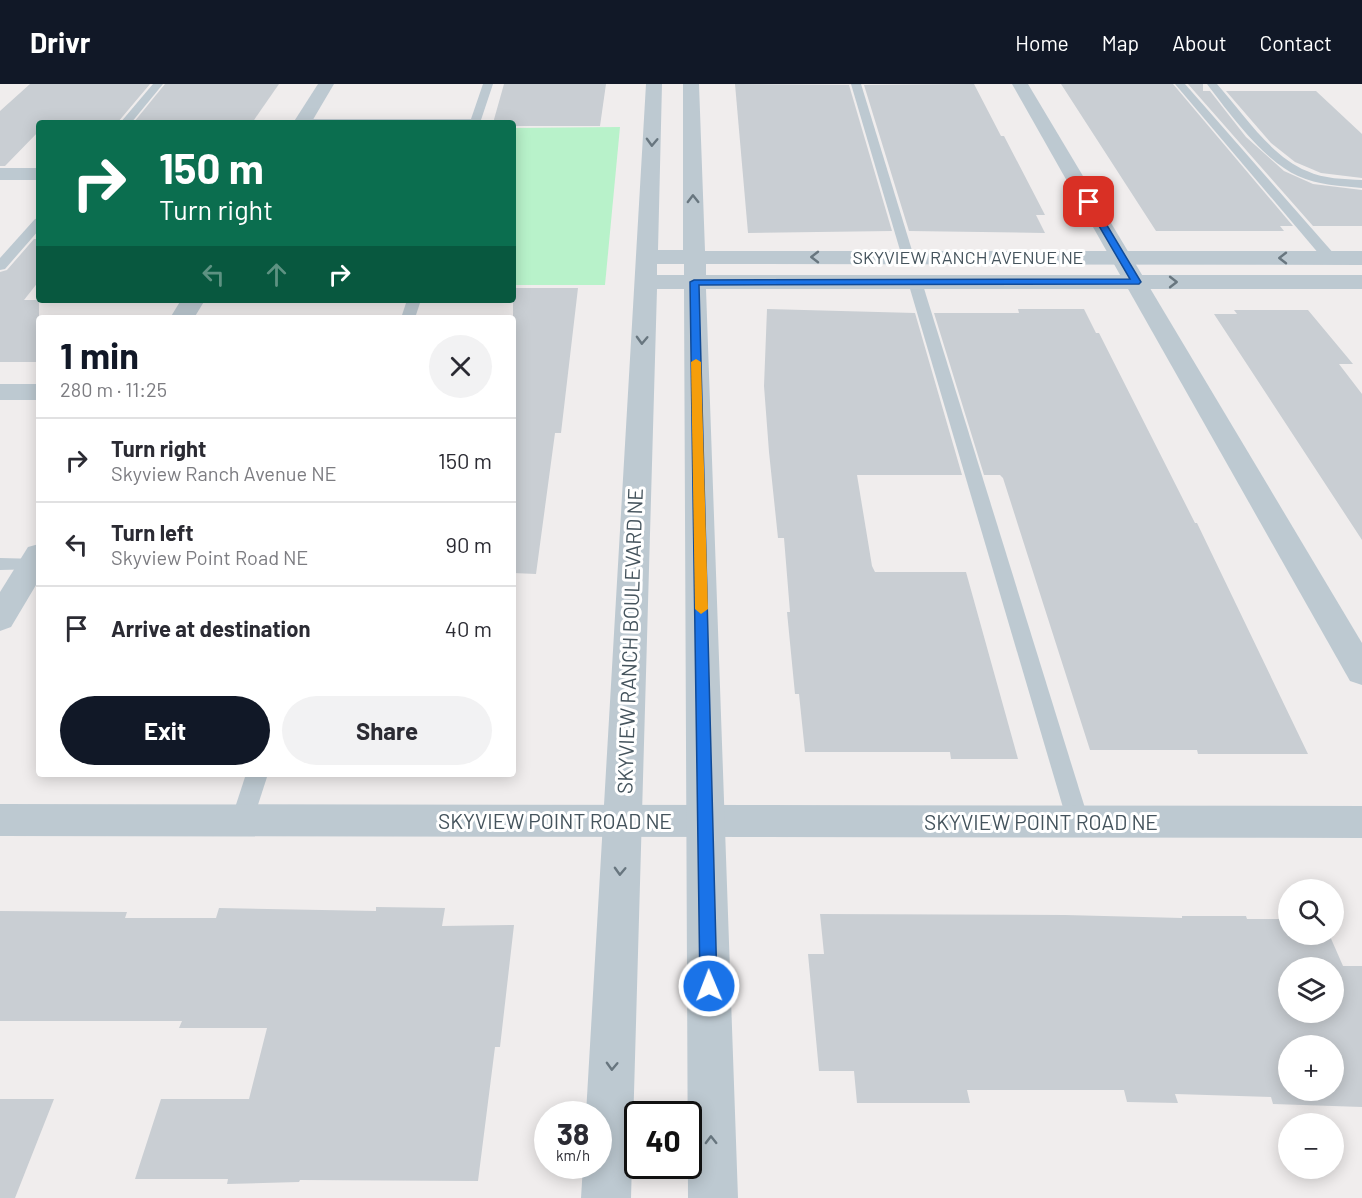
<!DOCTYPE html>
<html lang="en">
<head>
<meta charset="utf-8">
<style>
  :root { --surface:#fff; --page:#f2f2f3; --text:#2b2b33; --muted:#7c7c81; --line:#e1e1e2; --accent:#111827 }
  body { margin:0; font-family:Barlow,sans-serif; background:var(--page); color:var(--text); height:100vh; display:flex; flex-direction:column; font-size:22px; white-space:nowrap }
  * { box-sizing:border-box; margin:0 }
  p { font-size:20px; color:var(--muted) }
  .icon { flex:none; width:33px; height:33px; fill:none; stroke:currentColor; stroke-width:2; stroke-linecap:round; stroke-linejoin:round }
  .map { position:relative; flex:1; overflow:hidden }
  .details { position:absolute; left:36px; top:231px; width:480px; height:462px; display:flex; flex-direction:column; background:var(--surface); border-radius:6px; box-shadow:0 3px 15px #0003 }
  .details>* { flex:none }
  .top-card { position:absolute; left:36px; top:36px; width:480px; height:183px; border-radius:6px; box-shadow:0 3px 15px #0003; background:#0b6e4f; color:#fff; overflow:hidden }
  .tools { position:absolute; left:1278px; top:795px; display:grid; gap:12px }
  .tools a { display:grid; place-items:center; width:66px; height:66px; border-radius:50%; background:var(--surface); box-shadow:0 3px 15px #0003; font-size:30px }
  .speed { position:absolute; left:534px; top:1017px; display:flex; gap:12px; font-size:30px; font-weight:700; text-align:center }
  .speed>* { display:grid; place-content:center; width:78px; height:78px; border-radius:50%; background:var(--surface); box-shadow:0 3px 15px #0003; line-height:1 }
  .speed small { font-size:15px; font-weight:400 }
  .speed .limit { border:3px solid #111; border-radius:9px; background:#fff; color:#111 }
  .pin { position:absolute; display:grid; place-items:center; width:51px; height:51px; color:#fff; margin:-26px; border-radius:12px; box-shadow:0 3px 9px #0006 }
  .me { position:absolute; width:66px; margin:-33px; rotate:359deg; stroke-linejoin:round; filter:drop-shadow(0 0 4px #0008) }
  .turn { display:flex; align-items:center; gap:21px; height:126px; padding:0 24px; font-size:27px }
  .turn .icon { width:78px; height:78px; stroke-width:2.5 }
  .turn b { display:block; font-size:42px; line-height:51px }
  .lanes { display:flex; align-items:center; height:57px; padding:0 24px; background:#0003; justify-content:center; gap:30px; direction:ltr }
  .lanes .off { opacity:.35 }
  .round { display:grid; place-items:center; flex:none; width:63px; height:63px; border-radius:32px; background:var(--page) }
  .headline { display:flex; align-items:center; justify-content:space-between; height:102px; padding:0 24px }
  h1 { font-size:36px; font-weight:700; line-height:45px; color:var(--accent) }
  .cta { display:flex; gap:12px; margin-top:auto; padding:12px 24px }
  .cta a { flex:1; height:69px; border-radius:36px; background:var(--accent); color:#fff; font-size:24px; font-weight:700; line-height:69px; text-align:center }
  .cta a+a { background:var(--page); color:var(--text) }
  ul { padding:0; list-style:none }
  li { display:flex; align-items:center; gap:18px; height:84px; padding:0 24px; border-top:2px solid var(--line) }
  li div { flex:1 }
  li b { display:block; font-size:22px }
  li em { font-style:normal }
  header { display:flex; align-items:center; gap:36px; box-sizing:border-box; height:84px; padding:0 30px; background:var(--accent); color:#fff }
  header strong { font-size:28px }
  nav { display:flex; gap:33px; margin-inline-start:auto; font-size:21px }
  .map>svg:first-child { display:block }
</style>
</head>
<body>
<header>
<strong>Drivr</strong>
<nav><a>Home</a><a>Map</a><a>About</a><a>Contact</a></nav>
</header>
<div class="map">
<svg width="1362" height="1114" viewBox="0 0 1362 1114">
  <rect width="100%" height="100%" fill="#f0eded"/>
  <path fill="#b8f2ca" d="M 620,43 L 605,201 L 513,201 L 513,44 Z"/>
  <g fill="#c9ced3" fill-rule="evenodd">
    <path d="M 30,0 L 150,0 L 118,38 L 39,38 L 39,47 L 5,82 L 0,82 L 0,27 Z"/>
    <path d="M 165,0 L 279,0 L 252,39 L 134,38 Z"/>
    <path d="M 504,0 L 606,0 L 600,42 L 513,42 L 513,39 L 493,39 Z"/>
    <path d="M 735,0 L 849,1 L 892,147 L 748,149 Z"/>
    <path d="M 974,0 L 1001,52 L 1004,52 L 1045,131 L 1036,131 L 1045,149 L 909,147 L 864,1 Z"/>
    <path d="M 1061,0 L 1173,0 L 1293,142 L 1280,142 L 1284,147 L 1156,147 Z"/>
    <path d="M 1188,0 L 1203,0 L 1203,7 L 1210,7 L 1246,53 L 1284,87 L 1313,100 L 1362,106 L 1362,142 L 1313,142 Z"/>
    <path d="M 1226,7 L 1316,7 L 1362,50 L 1362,94 L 1321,89 L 1295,78 L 1271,59 Z"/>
    <path d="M 34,155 L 39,155 L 39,197 L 24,216 L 39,216 L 39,278 L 0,278 L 0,188 L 7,186 Z"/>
    <path d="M 513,204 L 578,204 L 561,349 L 555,349 L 536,490 L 513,489 Z"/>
    <path d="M 767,225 L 915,229 L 962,391 L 857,391 L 872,482 L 875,488 L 966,488 L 1018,675 L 951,675 L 950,668 L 805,668 L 799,610 L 795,610 L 787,528 L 790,528 L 784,454 L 778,454 L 769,368 L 764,302 Z"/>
    <path d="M 1018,225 L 1084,225 L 1096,249 L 1099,249 L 1195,439 L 1197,439 L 1308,670 L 1198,670 L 1197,666 L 1090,666 L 1003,394 L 1000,391 L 984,391 L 934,229 L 1019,229 Z"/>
    <path d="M 1234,226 L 1308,226 L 1353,280 L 1339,280 L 1362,310 L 1362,456 L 1214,230 L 1237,230 Z"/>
    <path d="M 376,823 L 445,824 L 442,842 L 514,841 L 500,963 L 495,963 L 478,1097 L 300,1096 L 299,1098 L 227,1100 L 228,1095 L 135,1095 L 161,1015 L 249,1015 L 267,944 L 179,944 L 182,937 L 0,937 L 0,827 L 127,828 L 125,834 L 216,834 L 219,824 L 376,827 Z"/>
    <path d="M 820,830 L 1065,831 L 1182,834 L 1182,832 L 1246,832 L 1247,835 L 1288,835 L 1288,850 L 1329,850 L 1343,882 L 1362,882 L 1362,1023 L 1273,1020 L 1271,1013 L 1175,1010 L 1178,1019 L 1127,1018 L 1124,1006 L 967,1006 L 970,1019 L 857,1019 L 854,987 L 819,987 L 808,870 L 824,870 ZM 1288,884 L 1334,884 L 1334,928 L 1288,928 ZM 1288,962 L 1334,962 L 1334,1006 L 1288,1006 Z"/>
    <path d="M 0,1015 L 54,1015 L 15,1114 L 0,1114 Z"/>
  </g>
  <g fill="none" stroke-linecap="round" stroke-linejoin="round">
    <g fill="#bdc9d1" fill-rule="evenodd">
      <path d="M 153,0 L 163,0 L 131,39 L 120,39 Z"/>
      <path d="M 483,0 L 493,0 L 480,39 L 297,38 L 302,35 L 471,35 Z"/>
      <path d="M 851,0 L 861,0 L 914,173 L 913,176 L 908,177 L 902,173 Z"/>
      <path d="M 1175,0 L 1185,0 L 1335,171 L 1336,174 L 1335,177 L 1325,177 Z"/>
      <path d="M 1207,0 L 1217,0 C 1243,29 1270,72 1307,87 C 1324,95 1344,95 1362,96 L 1362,104 C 1341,102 1318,101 1298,92 C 1264,77 1229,29 1207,0 Z"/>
      <path d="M 39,134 L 39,146 L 5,185 L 0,186 L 0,174 L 35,135 Z"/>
      <path d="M 915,194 L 922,198 L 1089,737 L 1086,744 L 1078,747 L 1070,744 L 1067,737 L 908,198 Z"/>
      <path d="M 407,216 L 421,216 L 415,234 L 401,234 Z"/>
      <path d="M 0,474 L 39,475 L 39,485 L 0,486 Z"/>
      <path d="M 246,690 L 268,690 L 253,736 L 250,743 L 242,746 L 234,743 L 231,736 Z"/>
    </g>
    <g fill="#bdc9d1" fill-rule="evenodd">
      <path d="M 318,0 L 334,0 L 311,39 L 293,39 Z"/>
      <path d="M 1012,0 L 1028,0 L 1362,559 L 1362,601 L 1350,597 Z"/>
      <rect x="0" y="84" width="39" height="12"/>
      <path d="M 181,216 L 205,216 L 194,234 L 170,234 Z"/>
      <rect x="0" y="300" width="39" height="16"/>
      <path d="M 39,460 L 39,496 L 11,543 L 0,547 L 0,508 L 28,463 Z"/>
      <path d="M 0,720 L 1362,722 L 1362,754 L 0,752 Z"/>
    </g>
    <path fill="#bdc9d1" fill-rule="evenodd" d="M 646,0 L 662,0 L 658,166 L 683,166 L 683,0 L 699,0 L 705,167 L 1362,167 L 1362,181 L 706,180 L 706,191 L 1362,191 L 1362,205 L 706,205 L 738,1114 L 688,1114 L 684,205 L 657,205 L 631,1114 L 581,1114 L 583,1082 L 598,1082 L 598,1030 L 586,1030 ZM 657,180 L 684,180 L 684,191 L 657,191 Z"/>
  </g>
  <defs><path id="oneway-chevron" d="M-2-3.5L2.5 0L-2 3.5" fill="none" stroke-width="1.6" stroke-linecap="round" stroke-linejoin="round" transform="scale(1.5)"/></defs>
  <g stroke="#68767f">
    <use href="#oneway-chevron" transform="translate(652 58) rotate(92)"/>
    <use href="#oneway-chevron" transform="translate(693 115) rotate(-91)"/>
    <use href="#oneway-chevron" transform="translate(815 173) rotate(-180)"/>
    <use href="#oneway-chevron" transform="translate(1283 174) rotate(180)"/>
    <use href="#oneway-chevron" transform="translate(1173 198)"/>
    <use href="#oneway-chevron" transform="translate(642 256) rotate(92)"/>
    <use href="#oneway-chevron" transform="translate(620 787) rotate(92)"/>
    <use href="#oneway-chevron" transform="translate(612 982) rotate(92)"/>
    <use href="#oneway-chevron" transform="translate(711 1056) rotate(-91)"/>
  </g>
  <path fill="#1a73e8" stroke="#114b97" stroke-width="1.5" d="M 1086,116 L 1093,118 L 1141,198 L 1139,200 L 699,201 L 717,902 L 715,908 L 709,910 L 702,908 L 700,902 L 690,198 L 694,196 L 1130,195 L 1085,118 Z"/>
  <path fill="#f59e0b" d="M 696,275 L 701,278 L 708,525 L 701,530 L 695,525 L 691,278 Z"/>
  <g text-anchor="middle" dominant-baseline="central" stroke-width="6" stroke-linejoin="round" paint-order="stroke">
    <g font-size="18" fill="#44535c" stroke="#fff">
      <text x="968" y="173">SKYVIEW RANCH AVENUE NE</text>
    </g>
    <g font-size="21" fill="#44535c" stroke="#fff">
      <text transform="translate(629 557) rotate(-88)">SKYVIEW RANCH BOULEVARD NE</text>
      <text x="555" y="736">SKYVIEW POINT ROAD NE</text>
      <text x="1041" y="737">SKYVIEW POINT ROAD NE</text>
    </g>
  </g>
</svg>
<div class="tools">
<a><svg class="icon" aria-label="search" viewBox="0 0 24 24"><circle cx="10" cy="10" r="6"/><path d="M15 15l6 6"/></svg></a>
<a><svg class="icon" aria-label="layers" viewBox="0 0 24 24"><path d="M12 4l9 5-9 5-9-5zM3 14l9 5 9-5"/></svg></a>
<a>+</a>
<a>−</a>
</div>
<div class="speed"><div>38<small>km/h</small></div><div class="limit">40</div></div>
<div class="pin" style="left:1089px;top:118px;background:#d93025"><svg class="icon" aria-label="arrive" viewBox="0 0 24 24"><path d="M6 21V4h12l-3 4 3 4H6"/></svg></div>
<svg class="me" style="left:709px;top:902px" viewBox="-20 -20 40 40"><circle r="17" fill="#1a73e8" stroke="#fff" stroke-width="3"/><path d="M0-11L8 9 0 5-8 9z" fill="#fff"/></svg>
<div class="top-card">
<div class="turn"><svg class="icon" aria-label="right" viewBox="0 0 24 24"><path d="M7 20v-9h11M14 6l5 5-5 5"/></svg><div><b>150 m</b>Turn right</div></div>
<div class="lanes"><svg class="icon off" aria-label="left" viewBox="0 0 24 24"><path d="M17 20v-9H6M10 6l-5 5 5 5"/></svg><svg class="icon off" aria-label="ahead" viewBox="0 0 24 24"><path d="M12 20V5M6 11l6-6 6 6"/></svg><svg class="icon" aria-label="right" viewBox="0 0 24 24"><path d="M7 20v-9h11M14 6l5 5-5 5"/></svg></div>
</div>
<section class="details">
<div class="headline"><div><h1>1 min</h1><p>280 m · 11:25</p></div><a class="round"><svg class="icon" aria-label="close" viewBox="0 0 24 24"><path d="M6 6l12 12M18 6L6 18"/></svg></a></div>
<ul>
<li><svg class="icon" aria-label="right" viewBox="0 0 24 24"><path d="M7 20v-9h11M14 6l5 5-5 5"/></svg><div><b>Turn right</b><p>Skyview Ranch Avenue NE</p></div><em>150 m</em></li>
<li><svg class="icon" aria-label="left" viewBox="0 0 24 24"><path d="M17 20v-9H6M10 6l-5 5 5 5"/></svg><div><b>Turn left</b><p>Skyview Point Road NE</p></div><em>90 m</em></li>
<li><svg class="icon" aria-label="arrive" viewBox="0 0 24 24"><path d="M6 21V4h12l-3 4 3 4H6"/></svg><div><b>Arrive at destination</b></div><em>40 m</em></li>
</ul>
<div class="cta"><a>Exit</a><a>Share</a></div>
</section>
</div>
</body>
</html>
